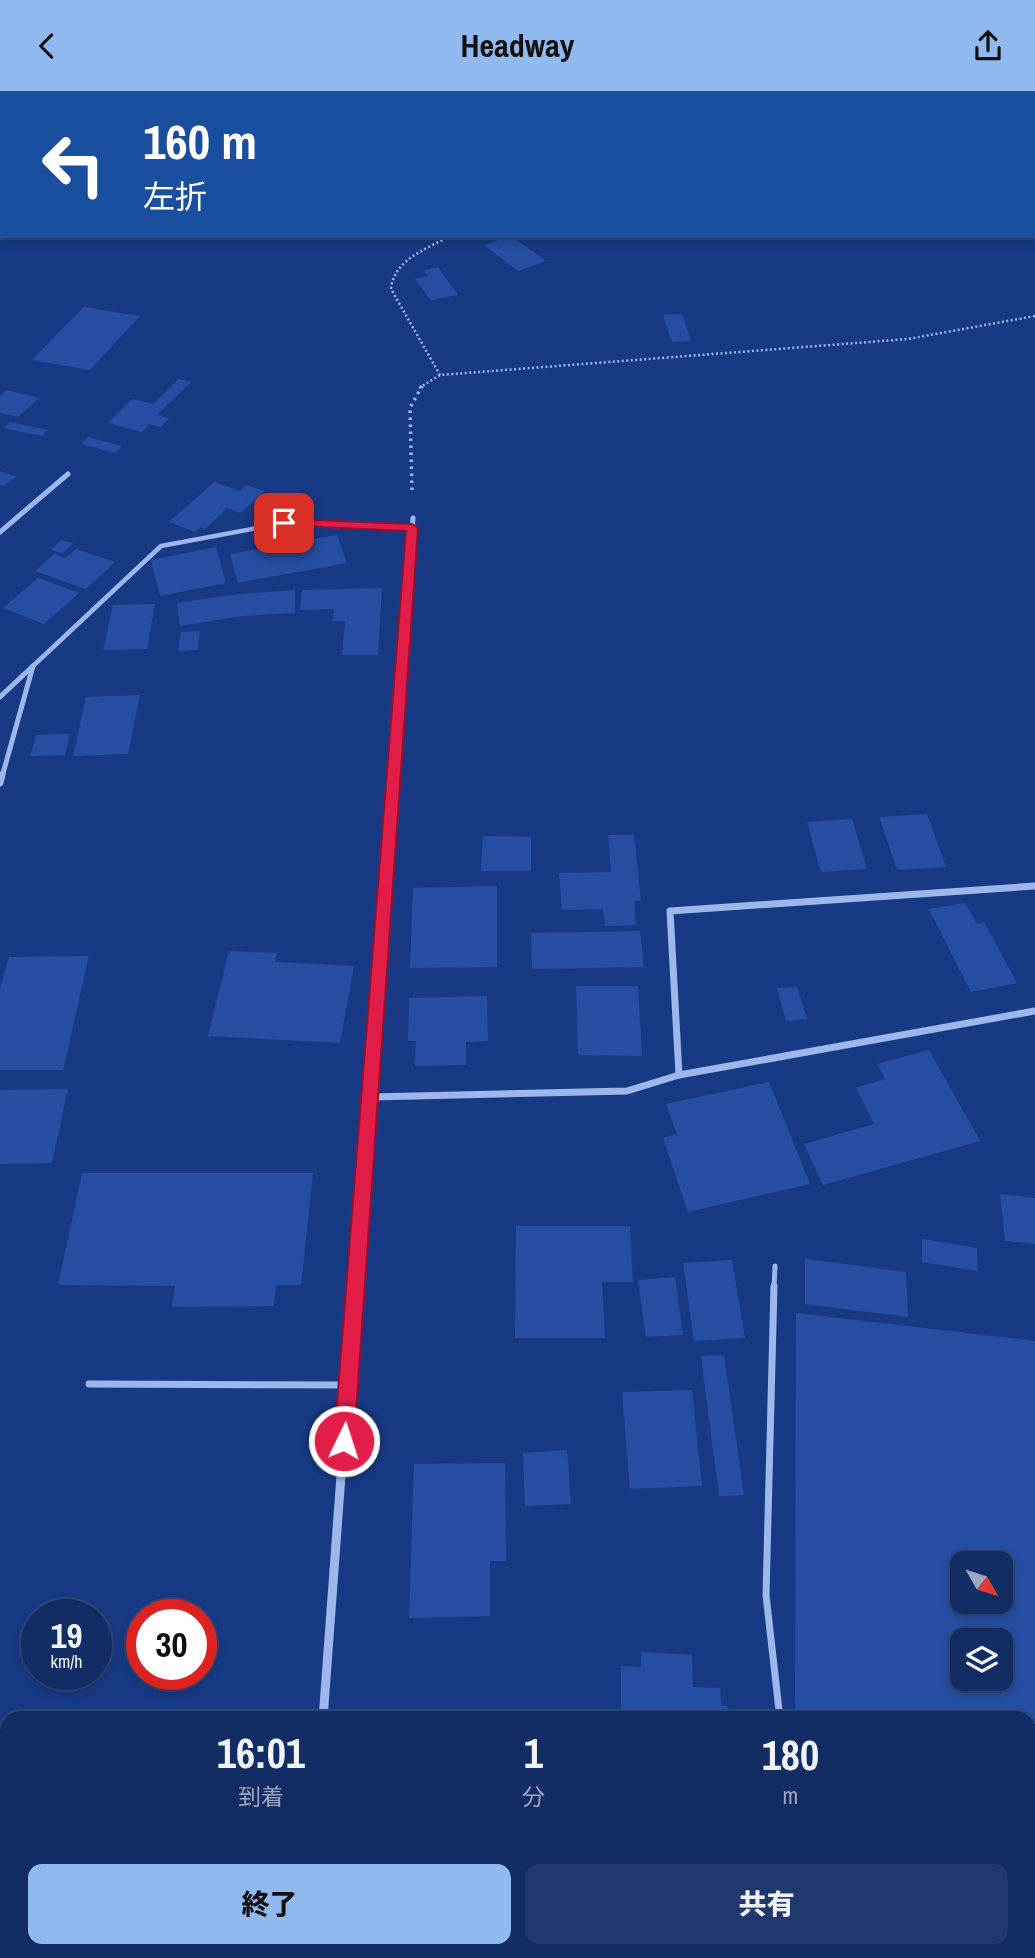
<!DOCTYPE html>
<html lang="ja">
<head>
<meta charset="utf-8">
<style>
  :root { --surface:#122c64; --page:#1f386d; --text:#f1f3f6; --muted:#9ca7bf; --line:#314878; --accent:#90b9f0 }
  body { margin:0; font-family:"Archivo Narrow","Noto Sans JP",sans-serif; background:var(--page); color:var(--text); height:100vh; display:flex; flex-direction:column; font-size:26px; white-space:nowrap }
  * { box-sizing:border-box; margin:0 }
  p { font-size:23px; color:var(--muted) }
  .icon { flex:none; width:38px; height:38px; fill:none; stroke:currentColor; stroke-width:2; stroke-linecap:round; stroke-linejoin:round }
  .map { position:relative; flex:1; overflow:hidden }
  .details { position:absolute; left:0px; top:1620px; width:1036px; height:247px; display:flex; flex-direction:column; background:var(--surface); border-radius:21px 21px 0 0; box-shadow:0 4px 10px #0003,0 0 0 2px var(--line) }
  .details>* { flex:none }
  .hud { position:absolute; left:0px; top:0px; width:1036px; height:147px; box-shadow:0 4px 10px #0003,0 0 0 2px var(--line); background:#1a4fa0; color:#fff; overflow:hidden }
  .needle { width:46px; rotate:129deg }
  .controls { position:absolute; left:950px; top:1460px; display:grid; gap:14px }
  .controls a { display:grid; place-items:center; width:63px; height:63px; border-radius:14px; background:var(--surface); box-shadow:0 4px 10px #0003,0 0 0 2px var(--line); font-size:35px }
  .speed { position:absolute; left:21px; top:1508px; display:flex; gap:14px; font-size:35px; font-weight:700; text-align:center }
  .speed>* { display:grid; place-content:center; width:91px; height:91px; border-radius:50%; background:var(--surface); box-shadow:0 4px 10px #0003,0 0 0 2px var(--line); line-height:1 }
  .speed small { font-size:18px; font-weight:400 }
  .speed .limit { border:10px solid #d22; background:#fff; color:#111 }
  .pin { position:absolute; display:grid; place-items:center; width:60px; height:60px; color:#fff; margin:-30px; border-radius:14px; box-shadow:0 4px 10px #0006 }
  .me { position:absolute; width:77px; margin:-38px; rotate:4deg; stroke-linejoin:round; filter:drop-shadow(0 0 5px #0008) }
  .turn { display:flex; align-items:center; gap:24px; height:147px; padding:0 28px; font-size:32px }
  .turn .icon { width:91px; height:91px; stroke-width:2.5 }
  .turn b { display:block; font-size:49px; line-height:60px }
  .eta { display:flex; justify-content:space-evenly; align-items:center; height:119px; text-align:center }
  .eta b { font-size:42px; font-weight:800; line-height:49px }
  .cta { display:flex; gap:14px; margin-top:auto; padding:14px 28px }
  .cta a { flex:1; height:80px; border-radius:14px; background:var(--accent); color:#111; font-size:28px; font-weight:800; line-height:80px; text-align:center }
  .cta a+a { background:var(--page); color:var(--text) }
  header { display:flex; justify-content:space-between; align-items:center; height:91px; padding:0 28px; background:var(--accent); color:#111; font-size:32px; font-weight:800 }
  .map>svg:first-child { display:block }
</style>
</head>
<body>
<header><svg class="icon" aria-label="back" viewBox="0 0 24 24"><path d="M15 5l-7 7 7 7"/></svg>Headway<svg class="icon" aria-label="share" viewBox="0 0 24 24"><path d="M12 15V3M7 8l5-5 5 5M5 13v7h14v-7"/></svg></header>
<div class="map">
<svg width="1035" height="1867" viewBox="0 0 1035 1867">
  <rect width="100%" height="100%" fill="#183a85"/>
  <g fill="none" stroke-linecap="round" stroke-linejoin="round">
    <g fill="#8fb0ef" fill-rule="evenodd">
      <path d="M 114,0 L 123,0 L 113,2 Z"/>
      <path d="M 2,81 L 2,87 L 0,88 L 0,82 Z"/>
    </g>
  </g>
  <g fill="#264fa3" fill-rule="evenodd">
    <path d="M 511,145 L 546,170 L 518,180 L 484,154 Z"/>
    <path d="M 438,176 L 458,204 L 431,209 L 415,188 L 428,185 L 424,179 Z"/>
    <path d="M 84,216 L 140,225 L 90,279 L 32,269 Z"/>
    <path d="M 682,223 L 691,250 L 672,251 L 663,224 Z"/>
    <path d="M 179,288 L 191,291 L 157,324 L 169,327 L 161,336 L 149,333 L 142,341 L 108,332 L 132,308 L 153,313 Z"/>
    <path d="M 7,299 L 39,307 L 18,326 L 0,322 L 0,305 Z"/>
    <path d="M 10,331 L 48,339 L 42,345 L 3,337 Z"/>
    <path d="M 88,346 L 122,355 L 115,362 L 81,353 Z"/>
    <path d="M 0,380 L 16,386 L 4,395 L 0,394 Z"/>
    <path d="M 214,391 L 240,400 L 246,394 L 265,400 L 241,422 L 227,417 L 205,438 L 200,436 L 195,441 L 169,431 Z"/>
    <path d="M 337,444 L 347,472 L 238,492 L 230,463 Z"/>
    <path d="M 61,449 L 73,452 L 63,462 L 51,459 Z"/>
    <path d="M 216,456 L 226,492 L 160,505 L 151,469 Z"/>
    <path d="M 76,458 L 115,471 L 86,498 L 35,480 L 54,463 L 65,467 Z"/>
    <path d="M 38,487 L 79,502 L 44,533 L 3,517 Z"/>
    <path d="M 382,497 L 378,564 L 342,564 L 345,530 L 333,530 L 334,518 L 300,519 L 302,499 Z"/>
    <path d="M 295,499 L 295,522 L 243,525 L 180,535 L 177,512 L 239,503 Z"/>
    <path d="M 155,513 L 147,558 L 103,559 L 113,514 Z"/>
    <path d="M 200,540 L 197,559 L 178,560 L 181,541 Z"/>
    <path d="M 140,604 L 128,663 L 73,665 L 86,606 Z"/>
    <path d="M 70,643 L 65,664 L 30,665 L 36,644 Z"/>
    <path d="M 927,723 L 946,776 L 897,779 L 879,726 Z"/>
    <path d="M 852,728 L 867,778 L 821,781 L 807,731 Z"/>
    <path d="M 608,744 L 634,744 L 641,810 L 634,810 L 636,834 L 605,835 L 603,818 L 562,819 L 559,782 L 611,781 Z"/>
    <path d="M 483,745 L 531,746 L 531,780 L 481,780 Z"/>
    <path d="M 497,795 L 497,876 L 410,877 L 413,797 Z"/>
    <path d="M 965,812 L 977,833 L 984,831 L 1017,892 L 971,901 L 929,818 Z"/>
    <path d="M 640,840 L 644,876 L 532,878 L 531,842 Z"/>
    <path d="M 229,860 L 277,862 L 275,871 L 354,875 L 340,952 L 208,945 Z"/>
    <path d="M 89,865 L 63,979 L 0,979 L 0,897 L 9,866 Z"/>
    <path d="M 576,895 L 638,895 L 642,965 L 578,964 Z"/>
    <path d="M 797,896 L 807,928 L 786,930 L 777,897 Z"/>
    <path d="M 487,905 L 488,950 L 466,951 L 466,974 L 415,975 L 416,950 L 408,950 L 409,907 Z"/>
    <path d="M 929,959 L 980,1050 L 823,1094 L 804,1053 L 874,1033 L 856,997 L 885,988 L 877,973 Z"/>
    <path d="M 769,991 L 810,1093 L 688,1121 L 663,1047 L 677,1043 L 666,1013 Z"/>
    <path d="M 68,998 L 52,1072 L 0,1073 L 0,999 Z"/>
    <path d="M 82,1082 L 313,1082 L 301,1194 L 276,1194 L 274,1215 L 172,1216 L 175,1195 L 58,1194 Z"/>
    <path d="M 1000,1103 L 1035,1107 L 1035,1153 L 1005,1150 Z"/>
    <path d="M 516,1135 L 630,1135 L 633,1191 L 602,1191 L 605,1247 L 515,1247 Z"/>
    <path d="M 922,1148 L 977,1157 L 978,1180 L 922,1171 Z"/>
    <path d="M 805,1168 L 906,1181 L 908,1226 L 805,1213 Z"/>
    <path d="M 732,1169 L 745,1247 L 694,1250 L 683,1172 Z"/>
    <path d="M 675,1186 L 683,1244 L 646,1246 L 638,1189 Z"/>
    <path d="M 796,1222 L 1035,1250 L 1035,1683 L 1029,1682 L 1029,1628 L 795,1628 ZM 962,1472 L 1001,1472 L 1001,1510 L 962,1510 ZM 962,1549 L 1001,1549 L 1001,1587 L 962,1587 Z"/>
    <path d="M 724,1264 L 744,1404 L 719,1405 L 701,1265 Z"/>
    <path d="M 692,1299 L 702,1395 L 630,1398 L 622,1301 Z"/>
    <path d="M 567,1359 L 571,1413 L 525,1415 L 523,1362 Z"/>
    <path d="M 505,1372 L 506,1470 L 490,1470 L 490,1525 L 409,1527 L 414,1373 Z"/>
    <path d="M 641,1561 L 692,1564 L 693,1596 L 720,1597 L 721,1614 L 728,1615 L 729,1628 L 621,1628 L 621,1575 L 641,1576 Z"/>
  </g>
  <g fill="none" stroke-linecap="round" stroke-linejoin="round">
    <g stroke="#9db7ed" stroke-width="2.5" stroke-dasharray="2 2.5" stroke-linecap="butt">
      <path d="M 440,284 L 391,198 C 394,168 427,158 450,145"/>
      <path d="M 419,297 L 440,284 L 908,248 L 1035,225"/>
    </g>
    <path stroke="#9db7ed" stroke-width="3.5" stroke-dasharray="2.5 4.5" stroke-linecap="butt" d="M 412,399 L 410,317 L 422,295"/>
    <path stroke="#9db7ed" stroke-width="4.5" d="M 33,575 L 161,455 L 284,432 L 412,437"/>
    <path stroke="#9db7ed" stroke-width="5" d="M 774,1197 L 775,1175"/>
    <g stroke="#9db7ed" stroke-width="7">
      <path d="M 774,1195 L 766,1504 L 780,1628"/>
      <path d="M 89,1293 L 348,1294"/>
      <path d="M 1029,1724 L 1035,1725"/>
      <path d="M 829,1860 L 829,1867"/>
    </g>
    <path stroke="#9db7ed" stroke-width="4.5" d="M 233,0 L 243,2"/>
    <g stroke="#9db7ed" stroke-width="5">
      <path d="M 0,441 L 68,383"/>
      <path d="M 0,606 L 33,575"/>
      <path d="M 2,686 L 33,575"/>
      <path d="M 394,686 L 413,427"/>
    </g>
    <g stroke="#9db7ed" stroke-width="7">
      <path d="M 0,692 L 2,684"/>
      <path d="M 679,984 L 670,820 L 1035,795"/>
      <path d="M 371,1006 L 627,1000 L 679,984 L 1035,920"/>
      <path d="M 355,1197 L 394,684"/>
    </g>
    <path stroke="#9db7ed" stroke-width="9" d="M 323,1628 L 355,1195"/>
    <g fill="#fff" fill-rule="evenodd">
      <path d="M 0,1762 L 7,1763 L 7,1793 L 0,1792 Z"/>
      <path d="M 520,1860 L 591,1860 L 594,1867 L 523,1867 Z"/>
    </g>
  </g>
  <path fill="#e11d48" stroke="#92132f" stroke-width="2" d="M 284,428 L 412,433 L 418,437 L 354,1350 L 351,1356 L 344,1359 L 337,1356 L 334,1350 L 406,440 L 280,434 L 280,429 Z"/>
</svg>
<div class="controls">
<a><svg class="needle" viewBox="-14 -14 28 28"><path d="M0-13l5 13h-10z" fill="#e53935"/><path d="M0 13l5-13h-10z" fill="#9ca7bf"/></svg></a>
<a><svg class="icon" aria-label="layers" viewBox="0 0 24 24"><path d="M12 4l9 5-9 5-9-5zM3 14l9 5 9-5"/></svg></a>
</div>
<div class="speed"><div>19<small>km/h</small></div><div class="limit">30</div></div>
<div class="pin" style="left:284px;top:432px;background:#d93025"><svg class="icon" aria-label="arrive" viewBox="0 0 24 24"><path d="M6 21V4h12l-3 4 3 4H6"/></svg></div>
<svg class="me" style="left:344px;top:1350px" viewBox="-20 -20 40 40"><circle r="17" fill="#e11d48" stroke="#fff" stroke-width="3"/><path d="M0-11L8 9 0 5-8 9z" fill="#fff"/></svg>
<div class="hud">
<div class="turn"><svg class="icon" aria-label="left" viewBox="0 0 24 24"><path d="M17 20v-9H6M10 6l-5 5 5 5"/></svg><div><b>160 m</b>左折</div></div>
</div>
<section class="details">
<div class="eta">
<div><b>16:01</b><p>到着</p></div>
<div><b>1</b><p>分</p></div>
<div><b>180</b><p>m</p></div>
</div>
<div class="cta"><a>終了</a><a>共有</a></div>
</section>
</div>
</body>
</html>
